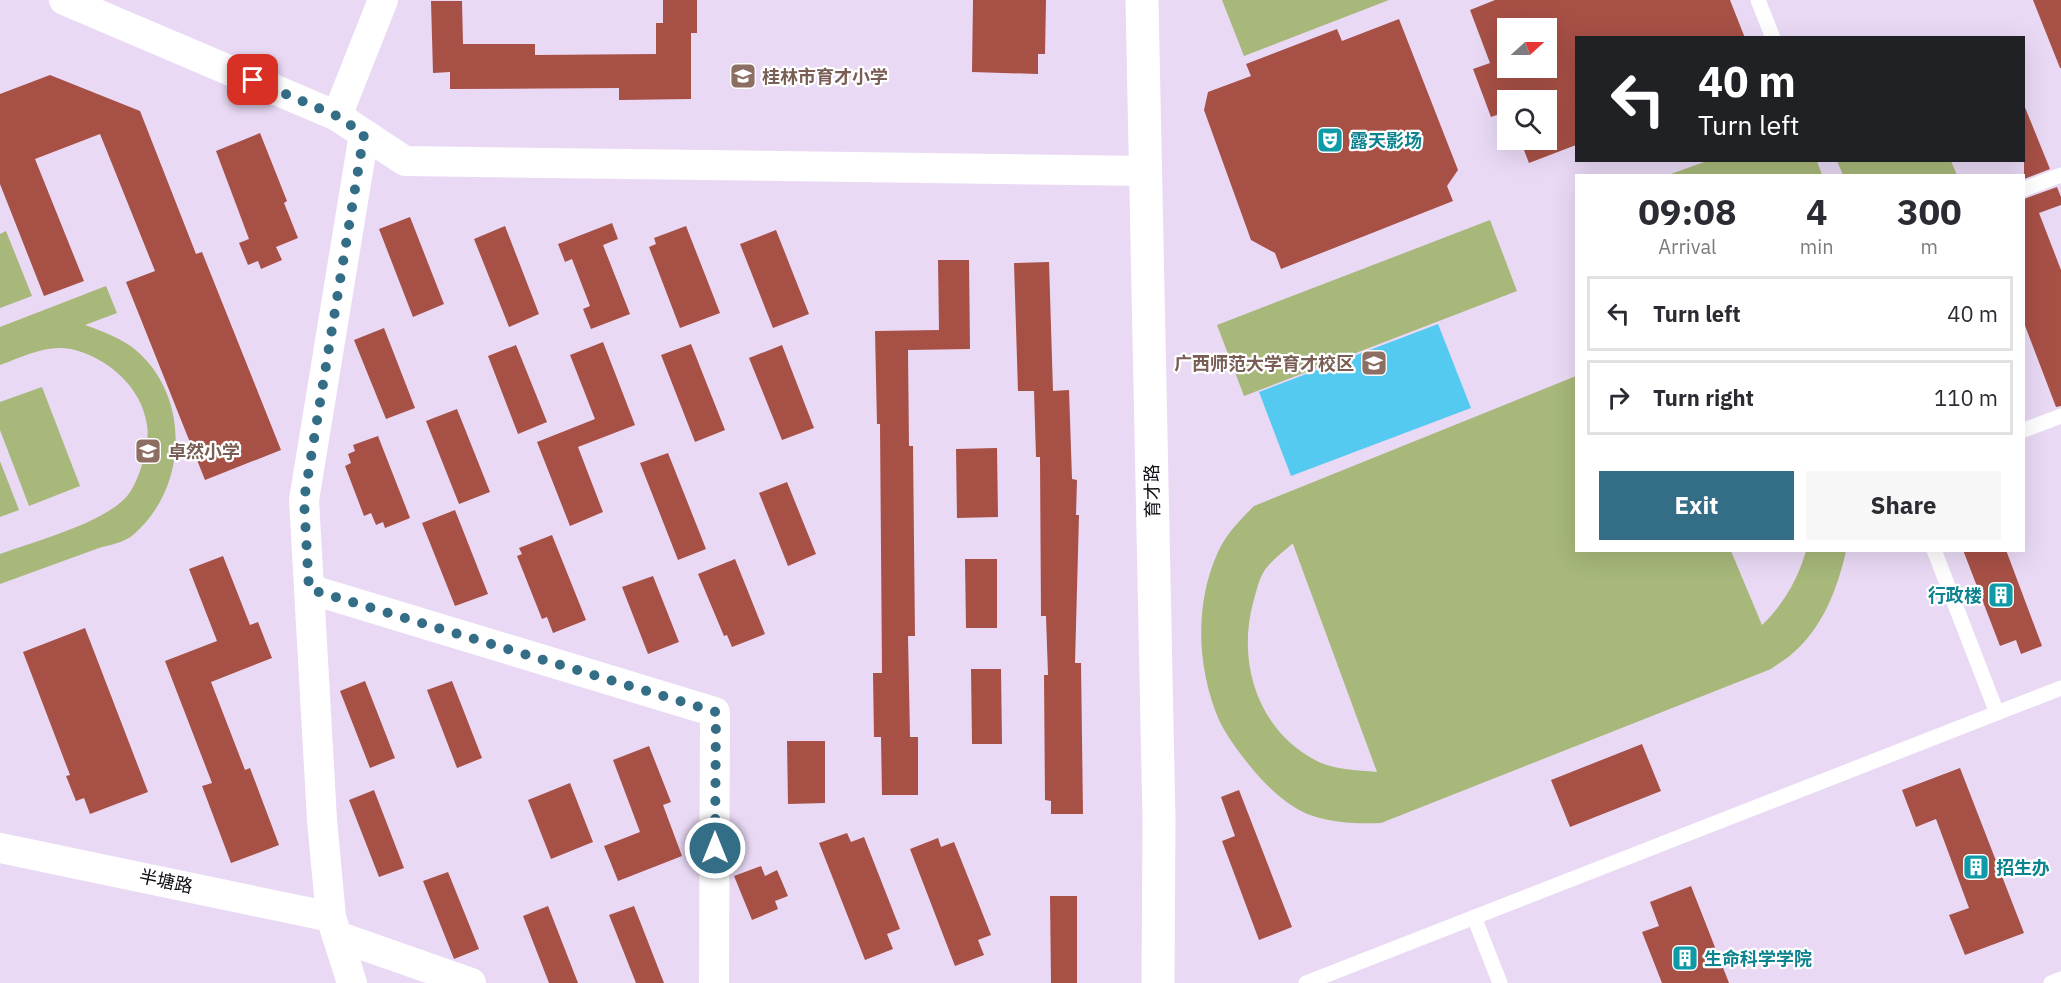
<!DOCTYPE html>
<html lang="en">
<head>
<meta charset="utf-8">
<style>
  :root { --surface:#fff; --page:#f7f7f7; --text:#2b2b33; --muted:#7c7c81; --line:#e1e1e2; --accent:#346d86 }
  body { margin:0; font-family:"IBM Plex Sans","Noto Sans SC",sans-serif; background:var(--page); color:var(--text); height:100vh; display:flex; flex-direction:column; font-size:22px; white-space:nowrap }
  * { box-sizing:border-box; margin:0 }
  p { font-size:20px; color:var(--muted) }
  .icon { flex:none; width:33px; height:33px; fill:none; stroke:currentColor; stroke-width:2; stroke-linecap:round; stroke-linejoin:round }
  .map { position:relative; flex:1; overflow:hidden }
  .drawer { position:absolute; left:1575px; top:174px; width:450px; height:378px; display:flex; flex-direction:column; background:var(--surface); border-radius:0px; box-shadow:0 6px 24px #0002 }
  .drawer>* { flex:none }
  .banner { position:absolute; left:1575px; top:36px; width:450px; height:126px; border-radius:0px; box-shadow:0 6px 24px #0002; background:#202124; color:#fff; overflow:hidden }
  .needle { width:39px; rotate:69deg }
  .buttons { position:absolute; left:1497px; top:18px; display:grid; gap:12px }
  .buttons a { display:grid; place-items:center; width:60px; height:60px; border-radius:0px; background:var(--surface); box-shadow:0 6px 24px #0002; font-size:30px }
  .pin { position:absolute; display:grid; place-items:center; width:51px; height:51px; color:#fff; margin:-26px; border-radius:12px; box-shadow:0 3px 9px #0006 }
  .me { position:absolute; width:66px; margin:-33px; rotate:0deg; stroke-linejoin:round; filter:drop-shadow(0 0 4px #0008) }
  .turn { display:flex; align-items:center; gap:21px; height:126px; padding:0 24px; font-size:27px }
  .turn .icon { width:78px; height:78px; stroke-width:2.5 }
  .turn b { display:block; font-size:42px; line-height:51px }
  .eta { display:flex; justify-content:space-evenly; align-items:center; height:102px; text-align:center }
  .eta b { font-size:36px; font-weight:700; line-height:42px }
  .primary-button { display:flex; gap:12px; margin-top:auto; padding:12px 24px }
  .primary-button a { flex:1; height:69px; border-radius:0px; background:var(--accent); color:#fff; font-size:24px; font-weight:700; line-height:69px; text-align:center }
  .primary-button a+a { background:var(--page); color:var(--text) }
  ul { padding:0; list-style:none }
  li { display:flex; align-items:center; gap:18px; height:75px; margin:0 12px 9px; padding:0 12px; border:3px solid var(--line); border-radius:0px }
  li div { flex:1 }
  li b { display:block; font-size:22px }
  li em { font-style:normal }
  .map>svg:first-child { display:block }
</style>
</head>
<body>
<div class="map">
<svg width="2061" height="983" viewBox="0 0 2061 983">
  <rect width="100%" height="100%" fill="#e9d9f5"/>
  <g fill="#a7b87a" fill-rule="evenodd">
    <path d="M 1222,0 L 1389,0 L 1244,56 Z"/>
    <path d="M 1707,161 L 1817,161 L 1822,175 L 1668,175 Z"/>
    <path d="M 1837,161 L 1951,161 L 1957,175 L 1843,175 Z"/>
    <path d="M 1490,220 L 1517,291 L 1244,396 L 1217,325 Z"/>
    <path d="M 6,231 L 32,296 L 0,308 L 0,234 Z"/>
    <path d="M 106,286 L 117,313 L 85,325 C 104,332 122,338 138,352 C 191,400 187,489 133,535 C 125,542 110,545 99,548 C 66,560 33,572 0,584 L 0,554 C 35,541 105,523 128,495 C 136,484 141,470 144,457 C 146,447 149,436 147,425 C 142,387 107,357 71,349 C 46,344 22,357 0,365 L 0,327 Z"/>
    <path d="M 1576,376 L 1576,550 L 1731,551 L 1762,625 C 1783,605 1798,579 1806,551 L 1846,551 C 1838,587 1823,627 1794,652 C 1787,659 1779,663 1771,669 L 1381,823 C 1358,824 1335,823 1313,816 C 1289,808 1266,786 1250,766 C 1239,752 1227,737 1219,720 C 1197,669 1194,604 1218,552 C 1226,534 1241,519 1254,506 ZM 1292,544 L 1293,544 L 1377,772 C 1356,770 1334,770 1315,760 C 1258,730 1237,663 1253,603 C 1256,593 1258,582 1263,573 C 1270,561 1282,553 1292,544 Z"/>
    <path d="M 42,387 L 80,486 L 29,506 L 0,430 L 0,402 Z"/>
    <path d="M 0,461 L 19,510 L 0,517 Z"/>
  </g>
  <path fill="#55caf0" d="M 1438,324 L 1471,408 L 1291,476 L 1259,392 Z"/>
  <g fill="#a75046" fill-rule="evenodd">
    <path d="M 663,0 L 697,0 L 697,33 L 691,33 L 691,99 L 619,100 L 619,88 L 450,89 L 450,72 L 433,73 L 431,1 L 462,1 L 463,44 L 535,44 L 535,55 L 656,54 L 656,23 L 663,23 Z"/>
    <path d="M 973,0 L 1046,0 L 1045,54 L 1038,54 L 1038,74 L 972,72 Z"/>
    <path d="M 1495,0 L 1730,0 L 1745,38 L 1576,38 L 1576,145 L 1529,163 L 1520,140 L 1546,140 L 1546,100 L 1508,100 L 1508,111 L 1491,117 L 1473,69 L 1490,63 L 1470,10 ZM 1508,28 L 1546,28 L 1546,68 L 1508,68 Z"/>
    <path d="M 2033,0 L 2061,0 L 2061,68 L 2060,68 Z"/>
    <path d="M 1399,19 L 1458,170 L 1447,186 L 1453,201 L 1281,269 L 1275,253 L 1251,240 L 1204,110 L 1208,92 L 1251,76 L 1246,64 L 1337,29 L 1342,41 Z"/>
    <path d="M 50,75 L 140,111 L 196,254 L 202,252 L 281,450 L 205,480 L 126,282 L 155,271 L 100,134 L 35,159 L 84,281 L 44,296 L 0,184 L 0,94 Z"/>
    <path d="M 2024,105 L 2050,169 L 2024,179 Z"/>
    <path d="M 260,133 L 287,201 L 284,203 L 298,238 L 276,247 L 282,260 L 261,269 L 258,261 L 248,265 L 239,243 L 249,239 L 216,151 Z"/>
    <path d="M 2057,187 L 2061,197 L 2061,205 L 2039,213 L 2061,270 L 2061,406 L 2056,407 L 2024,323 L 2024,199 Z"/>
    <path d="M 410,217 L 444,304 L 413,317 L 379,229 Z"/>
    <path d="M 612,223 L 618,239 L 603,245 L 630,314 L 591,329 L 583,309 L 590,306 L 572,259 L 565,262 L 558,244 Z"/>
    <path d="M 505,226 L 539,314 L 509,327 L 474,239 Z"/>
    <path d="M 686,226 L 720,313 L 680,328 L 649,247 L 656,244 L 654,238 Z"/>
    <path d="M 776,230 L 809,314 L 773,328 L 740,244 Z"/>
    <path d="M 938,260 L 969,260 L 970,349 L 908,350 L 909,446 L 913,446 L 915,636 L 908,636 L 910,737 L 918,737 L 918,795 L 882,795 L 881,737 L 874,737 L 873,673 L 882,673 L 880,424 L 877,424 L 875,331 L 939,330 Z"/>
    <path d="M 1049,262 L 1053,391 L 1069,390 L 1072,479 L 1077,480 L 1076,515 L 1079,515 L 1075,663 L 1081,663 L 1083,814 L 1051,814 L 1051,801 L 1045,800 L 1044,675 L 1048,675 L 1046,616 L 1041,616 L 1040,457 L 1036,457 L 1034,391 L 1018,391 L 1014,263 Z"/>
    <path d="M 384,328 L 415,408 L 386,419 L 354,340 Z"/>
    <path d="M 603,342 L 635,425 L 578,447 L 603,512 L 570,526 L 537,442 L 595,419 L 570,355 Z"/>
    <path d="M 691,344 L 725,430 L 695,442 L 661,355 Z"/>
    <path d="M 516,345 L 547,422 L 518,434 L 488,356 Z"/>
    <path d="M 782,345 L 814,428 L 782,440 L 749,358 Z"/>
    <path d="M 457,409 L 490,492 L 459,504 L 426,421 Z"/>
    <path d="M 378,436 L 410,518 L 385,528 L 383,522 L 376,525 L 371,513 L 364,516 L 345,466 L 351,463 L 348,454 L 355,451 L 353,445 Z"/>
    <path d="M 997,448 L 998,517 L 957,518 L 956,449 Z"/>
    <path d="M 668,453 L 706,549 L 678,560 L 640,463 Z"/>
    <path d="M 787,482 L 816,554 L 788,566 L 759,493 Z"/>
    <path d="M 455,510 L 488,594 L 455,606 L 422,523 Z"/>
    <path d="M 552,535 L 586,620 L 553,633 L 547,617 L 542,619 L 517,556 L 522,554 L 519,548 Z"/>
    <path d="M 1963,550 L 2006,550 L 2042,646 L 2021,654 L 2016,640 L 2000,646 Z"/>
    <path d="M 223,556 L 250,625 L 258,622 L 272,658 L 211,682 L 245,770 L 250,768 L 279,845 L 231,863 L 202,786 L 212,783 L 165,661 L 217,641 L 189,569 Z"/>
    <path d="M 735,559 L 765,634 L 732,647 L 727,635 L 724,636 L 698,574 Z"/>
    <path d="M 965,559 L 997,559 L 997,628 L 966,628 Z"/>
    <path d="M 653,576 L 679,642 L 648,654 L 622,587 Z"/>
    <path d="M 85,628 L 148,792 L 90,814 L 84,798 L 76,801 L 66,776 L 70,775 L 23,652 Z"/>
    <path d="M 971,669 L 1001,669 L 1002,744 L 972,744 Z"/>
    <path d="M 365,681 L 395,758 L 370,768 L 340,691 Z"/>
    <path d="M 452,681 L 482,758 L 457,768 L 427,690 Z"/>
    <path d="M 787,741 L 825,741 L 825,803 L 788,804 Z"/>
    <path d="M 1642,744 L 1661,791 L 1570,827 L 1551,780 Z"/>
    <path d="M 649,746 L 671,802 L 663,805 L 682,856 L 618,881 L 604,846 L 640,832 L 613,760 Z"/>
    <path d="M 1960,768 L 2024,933 L 1965,955 L 1949,915 L 1969,908 L 1936,819 L 1916,827 L 1902,790 Z"/>
    <path d="M 570,783 L 593,842 L 551,859 L 528,800 Z"/>
    <path d="M 374,790 L 404,868 L 379,877 L 349,800 Z"/>
    <path d="M 1239,790 L 1292,927 L 1259,940 L 1222,841 L 1235,836 L 1221,797 Z"/>
    <path d="M 847,833 L 851,842 L 864,837 L 900,929 L 887,934 L 893,949 L 865,960 L 819,843 Z"/>
    <path d="M 938,838 L 941,847 L 954,842 L 991,935 L 978,940 L 984,955 L 955,966 L 910,849 Z"/>
    <path d="M 761,866 L 765,876 L 777,870 L 788,896 L 775,901 L 778,909 L 752,920 L 734,876 Z"/>
    <path d="M 448,872 L 479,949 L 454,959 L 423,881 Z"/>
    <path d="M 1691,886 L 1729,983 L 1662,983 L 1642,932 L 1659,926 L 1650,902 Z"/>
    <path d="M 1050,896 L 1077,896 L 1077,983 L 1051,983 Z"/>
    <path d="M 548,906 L 578,983 L 549,983 L 523,916 Z"/>
    <path d="M 634,906 L 664,983 L 636,983 L 609,915 Z"/>
  </g>
  <g fill="none" stroke-linecap="round" stroke-linejoin="round">
    <g stroke="#fff" stroke-width="15">
      <path d="M 1758,0 L 1773,38"/>
      <path d="M 2024,189 L 2061,175"/>
      <path d="M 2024,430 L 2061,416"/>
      <path d="M 1934,550 L 1997,713"/>
      <path d="M 1474,917 L 1500,983"/>
      <path d="M 1306,983 L 2061,688"/>
      <path d="M 2051,983 L 2061,979"/>
    </g>
    <g stroke="#fff" stroke-width="30">
      <path d="M 64,0 L 337,116 L 405,161 L 1146,171"/>
      <path d="M 337,116 L 383,0"/>
      <path d="M 309,589 L 715,712 L 714,983"/>
      <path d="M 0,848 L 331,917"/>
      <path d="M 337,936 L 471,983"/>
      <path d="M 352,983 L 331,917 L 322,820 L 304,500 L 364,134"/>
    </g>
    <path stroke="#fff" stroke-width="33" d="M 1142,0 L 1159,820 L 1158,983"/>
  </g>
  <g fill="none" stroke-linecap="round" stroke-linejoin="round">
    <path stroke="#346d86" stroke-width="10" stroke-dasharray="0 18" d="M 253,80 L 337,116 L 364,134 L 304,500 L 309,589 L 716,712 L 715,848"/>
  </g>
  <defs>
    <symbol id="school-square" viewBox="-11 -11 22 22"><rect x="-9" y="-9" width="18" height="18" rx="4" fill="#8d6e63" stroke="#fff"/><path d="M0-5L7-2L0 1L-7-2ZM-4 1L0 2.5L4 1V4Q0 6-4 4Z" fill="#fff"/></symbol>
    <symbol id="theatre-square" viewBox="-11 -11 22 22"><rect x="-9" y="-9" width="18" height="18" rx="4" fill="#0f9aa8" stroke="#fff"/><path d="M-5-5.5Q0-4 5-5.5V0Q5 5 0 6Q-5 5-5 0ZM-3.3-2.5H-1v1.5H-3.3ZM1-2.5H3.3v1.5H1ZM-2.8 1Q0 5.5 2.8 1Z" fill="#fff"/></symbol>
    <symbol id="university-square" viewBox="-11 -11 22 22"><rect x="-9" y="-9" width="18" height="18" rx="4" fill="#8d6e63" stroke="#fff"/><path d="M0-5L7-2L0 1L-7-2ZM-4 1L0 2.5L4 1V4Q0 6-4 4Z" fill="#fff"/></symbol>
    <symbol id="building-square" viewBox="-11 -11 22 22"><rect x="-9" y="-9" width="18" height="18" rx="4" fill="#0f9aa8" stroke="#fff"/><path d="M-4-6H4V6H1V3H-1V6H-4ZM-2.5-4.3h1.7v1.8h-1.7ZM.8-4.3h1.7v1.8H.8ZM-2.5-1h1.7V.8h-1.7ZM.8-1h1.7V.8H.8Z" fill="#fff"/></symbol>
  </defs>
  <g fill-rule="evenodd">
    <use href="#school-square" x="728" y="61" width="30" height="30"/>
    <use href="#theatre-square" x="1315" y="125" width="30" height="30"/>
    <use href="#university-square" x="1359" y="348" width="30" height="30"/>
    <use href="#school-square" x="133" y="436" width="30" height="30"/>
    <use href="#building-square" x="1986" y="580" width="30" height="30"/>
    <use href="#building-square" x="1961" y="852" width="30" height="30"/>
    <use href="#building-square" x="1670" y="943" width="30" height="30"/>
  </g>
  <g text-anchor="middle" dominant-baseline="central" stroke-width="4.5" stroke-linejoin="round" paint-order="stroke">
    <g font-size="18" font-weight="bold" fill="#785e54" stroke="#fff" text-anchor="start">
      <text x="762" y="76">桂林市育才小学</text>
      <text x="1354" y="363" text-anchor="end">广西师范大学育才校区</text>
      <text x="168" y="451">卓然小学</text>
    </g>
    <g font-size="18" font-weight="bold" fill="#0d838f" stroke="#fff" text-anchor="start">
      <text x="1350" y="140">露天影场</text>
      <text x="1982" y="595" text-anchor="end">行政楼</text>
      <text x="1996" y="867">招生办</text>
      <text x="1704" y="958">生命科学学院</text>
    </g>
    <g font-size="18" fill="#100b14" stroke="#fff">
      <text transform="translate(1152 491) rotate(-91)">育才路</text>
      <text transform="translate(166 881) rotate(12)">半塘路</text>
    </g>
  </g>
</svg>
<div class="buttons">
<a><svg class="needle" viewBox="-14 -14 28 28"><path d="M0-13l5 13h-10z" fill="#e53935"/><path d="M0 13l5-13h-10z" fill="#7c7c81"/></svg></a>
<a><svg class="icon" aria-label="search" viewBox="0 0 24 24"><circle cx="10" cy="10" r="6"/><path d="M15 15l6 6"/></svg></a>
</div>
<div class="pin" style="left:253px;top:80px;background:#d93025"><svg class="icon" aria-label="arrive" viewBox="0 0 24 24"><path d="M6 21V4h12l-3 4 3 4H6"/></svg></div>
<svg class="me" style="left:715px;top:848px" viewBox="-20 -20 40 40"><circle r="17" fill="#346d86" stroke="#fff" stroke-width="3"/><path d="M0-11L8 9 0 5-8 9z" fill="#fff"/></svg>
<div class="banner">
<div class="turn"><svg class="icon" aria-label="left" viewBox="0 0 24 24"><path d="M17 20v-9H6M10 6l-5 5 5 5"/></svg><div><b>40 m</b>Turn left</div></div>
</div>
<section class="drawer">
<div class="eta">
<div><b>09:08</b><p>Arrival</p></div>
<div><b>4</b><p>min</p></div>
<div><b>300</b><p>m</p></div>
</div>
<ul>
<li><svg class="icon" aria-label="left" viewBox="0 0 24 24"><path d="M17 20v-9H6M10 6l-5 5 5 5"/></svg><div><b>Turn left</b></div><em>40 m</em></li>
<li><svg class="icon" aria-label="right" viewBox="0 0 24 24"><path d="M7 20v-9h11M14 6l5 5-5 5"/></svg><div><b>Turn right</b></div><em>110 m</em></li>
</ul>
<div class="primary-button"><a>Exit</a><a>Share</a></div>
</section>
</div>
</body>
</html>
